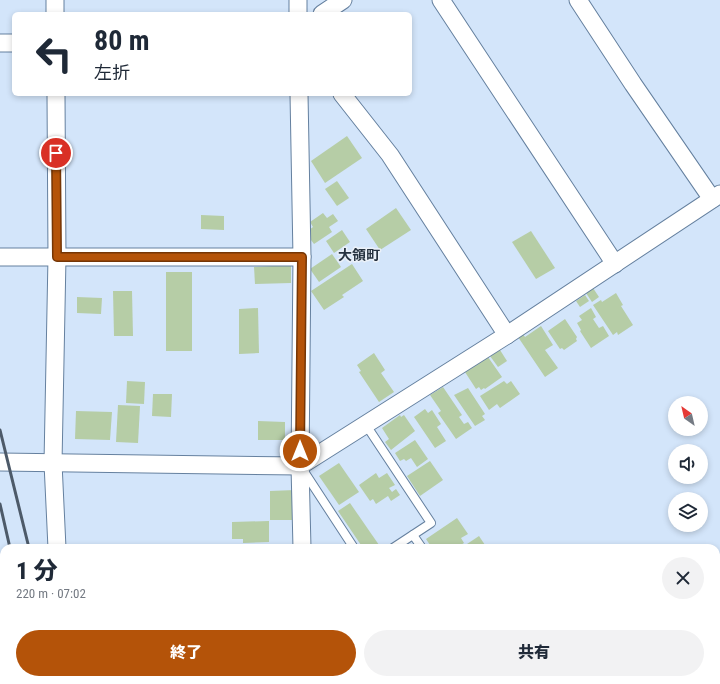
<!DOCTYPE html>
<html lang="ja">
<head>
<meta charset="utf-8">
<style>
  :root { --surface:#fff; --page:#f2f2f3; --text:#1f2937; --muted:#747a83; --accent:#b45309 }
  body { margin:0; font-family:"Roboto Condensed","Noto Sans JP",sans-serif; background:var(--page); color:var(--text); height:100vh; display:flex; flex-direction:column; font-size:15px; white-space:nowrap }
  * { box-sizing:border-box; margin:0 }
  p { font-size:13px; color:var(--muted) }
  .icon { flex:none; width:22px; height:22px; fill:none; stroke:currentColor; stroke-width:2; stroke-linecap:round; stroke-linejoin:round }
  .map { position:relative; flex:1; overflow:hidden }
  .drawer { position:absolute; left:0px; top:544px; width:720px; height:140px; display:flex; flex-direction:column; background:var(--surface); border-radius:12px 12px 0 0; box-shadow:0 2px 6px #0003 }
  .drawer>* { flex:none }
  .banner { position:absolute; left:12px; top:12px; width:400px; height:84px; border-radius:6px; box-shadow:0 2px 6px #0003; background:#fff; color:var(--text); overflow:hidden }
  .needle { width:26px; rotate:326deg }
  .fabs { position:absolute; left:668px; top:396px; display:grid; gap:8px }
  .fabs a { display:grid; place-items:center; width:40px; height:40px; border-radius:50%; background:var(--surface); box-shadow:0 2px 6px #0003; font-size:20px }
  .pin { position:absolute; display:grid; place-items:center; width:34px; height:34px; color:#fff; margin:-17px; border:2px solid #fff; border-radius:50%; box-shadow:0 1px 4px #0007 }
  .me { position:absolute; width:44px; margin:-22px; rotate:0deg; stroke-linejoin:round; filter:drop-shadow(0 0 3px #0008) }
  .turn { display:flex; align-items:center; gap:14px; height:84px; padding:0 16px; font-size:18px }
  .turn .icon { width:52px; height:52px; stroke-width:2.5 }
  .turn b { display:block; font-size:28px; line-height:34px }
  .round { display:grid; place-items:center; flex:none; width:42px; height:42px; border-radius:21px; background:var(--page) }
  .headline { display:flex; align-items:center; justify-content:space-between; height:68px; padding:0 16px }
  h1 { font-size:24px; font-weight:800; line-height:30px }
  .primary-button { display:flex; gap:8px; margin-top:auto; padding:8px 16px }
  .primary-button a { flex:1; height:46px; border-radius:24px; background:var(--accent); color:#fff; font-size:16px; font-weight:800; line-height:46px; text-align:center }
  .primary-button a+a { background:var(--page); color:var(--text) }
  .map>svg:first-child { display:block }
</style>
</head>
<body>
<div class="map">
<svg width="720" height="684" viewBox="0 0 720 684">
  <rect width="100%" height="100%" fill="#d3e5fa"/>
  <g fill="#b6cda6">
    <path d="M 347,136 L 362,158 L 325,183 L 311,161 Z"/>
    <path d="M 337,181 L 349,198 L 337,206 L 325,189 Z"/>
    <path d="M 396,208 L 411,230 L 380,250 L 366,229 Z"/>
    <path d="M 323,213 L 327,218 L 333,214 L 338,221 L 329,227 L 332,232 L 314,244 L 308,236 L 311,233 L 309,230 L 313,227 L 310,222 Z"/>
    <path d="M 201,215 L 224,216 L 224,230 L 201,229 Z"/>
    <path d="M 342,230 L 350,242 L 334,253 L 326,241 Z"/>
    <path d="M 531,231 L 555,268 L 536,279 L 512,242 Z"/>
    <path d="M 332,254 L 341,267 L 319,282 L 310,269 Z"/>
    <path d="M 352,264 L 363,281 L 342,295 L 344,297 L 324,310 L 311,291 Z"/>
    <path d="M 291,265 L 291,283 L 255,284 L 254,267 Z"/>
    <rect x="166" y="272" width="26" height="79"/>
    <path d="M 593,288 L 599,297 L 592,302 L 586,293 Z"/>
    <path d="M 113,291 L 132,291 L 133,336 L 114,336 Z"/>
    <path d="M 616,293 L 623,305 L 621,306 L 633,325 L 618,335 L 617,332 L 613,335 L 593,305 L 601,300 L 602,302 Z"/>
    <path d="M 585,295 L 589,301 L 580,307 L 576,301 Z"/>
    <path d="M 77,297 L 102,298 L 101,314 L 77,313 Z"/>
    <path d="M 258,308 L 259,353 L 239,354 L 239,309 Z"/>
    <path d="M 591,308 L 596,317 L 593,319 L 599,328 L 603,326 L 609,336 L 591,348 L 580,331 L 581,330 L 577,323 L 582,320 L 579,316 Z"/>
    <path d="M 565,319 L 577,337 L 576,339 L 577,341 L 564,350 L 562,348 L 560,349 L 548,331 Z"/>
    <path d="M 541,326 L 553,345 L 545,350 L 558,368 L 545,377 L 518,337 L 523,334 L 525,337 Z"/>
    <path d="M 500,350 L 507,361 L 498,367 L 490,356 Z"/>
    <path d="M 374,353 L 385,370 L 381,373 L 394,392 L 379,402 L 359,372 L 361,371 L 357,365 Z"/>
    <path d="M 488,357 L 502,377 L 485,389 L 484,388 L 481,390 L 479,387 L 476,389 L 465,372 Z"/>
    <path d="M 127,381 L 145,382 L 144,404 L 126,403 Z"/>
    <path d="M 504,381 L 507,384 L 511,381 L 520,394 L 500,408 L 497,404 L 489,410 L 480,396 Z"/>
    <path d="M 443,387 L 462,415 L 459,417 L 464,424 L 468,422 L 472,428 L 456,439 L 438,413 L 441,411 L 430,395 Z"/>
    <path d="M 468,388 L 485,414 L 482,416 L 485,420 L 475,426 L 454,395 Z"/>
    <path d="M 153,394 L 172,394 L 171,417 L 152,416 Z"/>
    <path d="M 118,405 L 140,406 L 138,443 L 116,442 Z"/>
    <path d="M 425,409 L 428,413 L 432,410 L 441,424 L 437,427 L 446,441 L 435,448 L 414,417 Z"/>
    <path d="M 76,411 L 112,412 L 110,440 L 75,439 Z"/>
    <path d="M 400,415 L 401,417 L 404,415 L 415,431 L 391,450 L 385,442 L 389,439 L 382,428 Z"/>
    <path d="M 258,421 L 285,422 L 285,440 L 258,440 Z"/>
    <path d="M 415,440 L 428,459 L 417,467 L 411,458 L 406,461 L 404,459 L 400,461 L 395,453 Z"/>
    <path d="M 430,461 L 443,480 L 420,496 L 407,476 Z"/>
    <path d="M 339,463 L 359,492 L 339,505 L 319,476 Z"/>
    <path d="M 376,473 L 379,478 L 387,473 L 395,485 L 389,488 L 392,492 L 396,489 L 400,495 L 391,501 L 388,496 L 376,504 L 373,499 L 370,501 L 359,485 Z"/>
    <path d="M 295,490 L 296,520 L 270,520 L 270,491 Z"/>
    <path d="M 350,503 L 379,545 L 374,548 L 363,548 L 338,511 Z"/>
    <path d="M 457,518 L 468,534 L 461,538 L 464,543 L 456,548 L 432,548 L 426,539 Z"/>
    <path d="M 269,521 L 269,542 L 243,543 L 243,539 L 232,539 L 232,522 Z"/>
    <path d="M 479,536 L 487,548 L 461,548 Z"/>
    <path d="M 345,680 L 381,680 L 375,684 L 347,684 Z"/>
    <path d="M 393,680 L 398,684 L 387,684 Z"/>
    <path d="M 401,680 L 421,680 L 415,684 L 404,684 Z"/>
    <path d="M 449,680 L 464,680 L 458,684 L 455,682 L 452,684 Z"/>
    <path d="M 474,680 L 478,680 L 481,684 L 468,684 Z"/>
  </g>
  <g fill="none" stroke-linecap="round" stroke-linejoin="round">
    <defs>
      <g id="lane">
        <path d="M 366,425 L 431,523 L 393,548"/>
        <path d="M 303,470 L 354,548"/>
        <path d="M 413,535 L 422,548"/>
        <path d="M 441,680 L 444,684"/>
      </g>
      <g id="street">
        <path d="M 55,0 L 55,14"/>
        <path d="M 441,0 L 615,264"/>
        <path d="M 578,0 L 633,84 L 712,199"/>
        <path d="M 298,14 L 298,0"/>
        <path d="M 322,14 L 343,0"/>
        <path d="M 0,43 L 14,43"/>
        <path d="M 56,94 L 57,257 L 53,463 L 57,548"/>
        <path d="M 299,94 L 302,257 L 300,466 L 302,548"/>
        <path d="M 342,94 L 390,155 L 507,335"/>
        <path d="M 0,257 L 302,257"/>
        <path d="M 0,462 L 300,466 L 507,335 L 720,194"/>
        <path d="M 0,671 L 4,671"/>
      </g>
    </defs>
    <use href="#lane" stroke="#65809f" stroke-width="10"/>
    <use href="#street" stroke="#65809f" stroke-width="19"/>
    <use href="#lane" stroke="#fff" stroke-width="8"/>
    <use href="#street" stroke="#fff" stroke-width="17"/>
    <g stroke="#4d5a69" stroke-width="3">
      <path d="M 0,430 L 29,548"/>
      <path d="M 0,504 L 10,548"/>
      <path d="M 40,680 L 41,684"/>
      <path d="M 62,680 L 63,684"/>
    </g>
  </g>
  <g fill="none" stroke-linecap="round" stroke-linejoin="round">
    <defs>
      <path id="route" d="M 56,153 L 57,257 L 302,257 L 300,451"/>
    </defs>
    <use href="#route" stroke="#753606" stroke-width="10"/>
    <use href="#route" stroke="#b45309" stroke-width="7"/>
  </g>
  <g text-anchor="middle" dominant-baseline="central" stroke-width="3" stroke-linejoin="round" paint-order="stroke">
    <g font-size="14" font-weight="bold" fill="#26323f" stroke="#ebf1f8">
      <text x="359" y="255">大領町</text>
    </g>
  </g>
</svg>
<div class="fabs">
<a><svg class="needle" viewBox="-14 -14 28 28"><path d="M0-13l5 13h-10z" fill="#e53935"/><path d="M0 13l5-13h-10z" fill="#747a83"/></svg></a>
<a><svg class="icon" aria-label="sound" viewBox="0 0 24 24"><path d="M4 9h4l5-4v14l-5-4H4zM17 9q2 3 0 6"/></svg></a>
<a><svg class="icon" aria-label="layers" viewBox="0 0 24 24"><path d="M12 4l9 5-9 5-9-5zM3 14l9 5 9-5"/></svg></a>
</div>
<div class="pin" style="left:56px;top:153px;background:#d93025"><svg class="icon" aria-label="arrive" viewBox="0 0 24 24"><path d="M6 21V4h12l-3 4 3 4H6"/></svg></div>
<svg class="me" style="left:300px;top:451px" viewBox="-20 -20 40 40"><circle r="17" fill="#b45309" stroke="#fff" stroke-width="3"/><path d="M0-11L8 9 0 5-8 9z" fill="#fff"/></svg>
<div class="banner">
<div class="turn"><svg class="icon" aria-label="left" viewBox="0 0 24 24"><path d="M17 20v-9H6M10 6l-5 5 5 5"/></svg><div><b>80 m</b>左折</div></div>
</div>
<section class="drawer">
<div class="headline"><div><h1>1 分</h1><p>220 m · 07:02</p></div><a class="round"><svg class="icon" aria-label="close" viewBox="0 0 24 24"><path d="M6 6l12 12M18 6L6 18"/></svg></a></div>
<div class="primary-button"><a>終了</a><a>共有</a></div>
</section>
</div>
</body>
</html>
